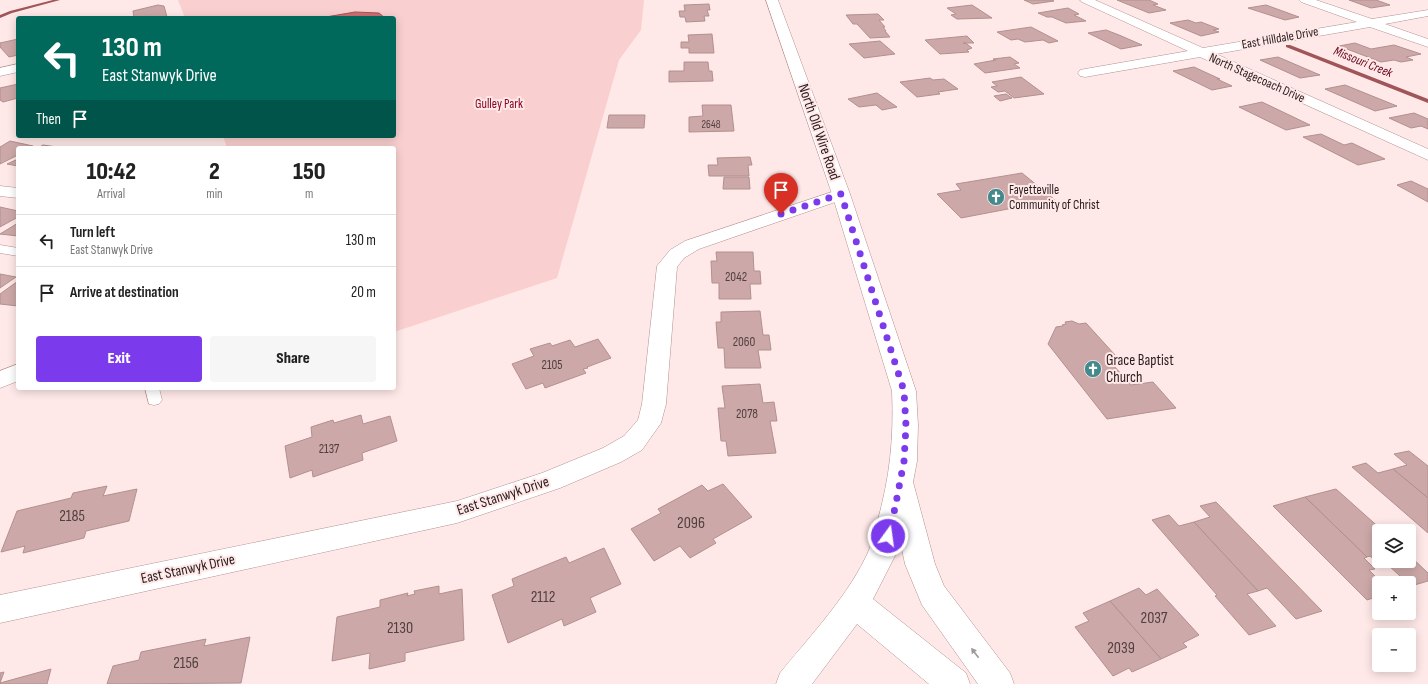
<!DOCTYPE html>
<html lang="en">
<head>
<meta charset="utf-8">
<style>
  :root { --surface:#fff; --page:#f6f6f6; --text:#222; --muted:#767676; --line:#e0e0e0; --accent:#7c3aed }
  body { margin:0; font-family:"Sofia Sans Condensed",sans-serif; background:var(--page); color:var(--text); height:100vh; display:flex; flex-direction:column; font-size:15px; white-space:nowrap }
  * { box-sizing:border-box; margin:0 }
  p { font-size:13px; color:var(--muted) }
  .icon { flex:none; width:22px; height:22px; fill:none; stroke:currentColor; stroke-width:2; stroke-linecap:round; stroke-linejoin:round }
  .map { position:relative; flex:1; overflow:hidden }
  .details { position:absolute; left:16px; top:146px; width:380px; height:244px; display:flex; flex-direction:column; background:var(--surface); border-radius:4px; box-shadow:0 2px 10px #0003 }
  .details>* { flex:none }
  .guide { position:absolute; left:16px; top:16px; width:380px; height:122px; border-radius:4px; box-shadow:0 2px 10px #0003; background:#00695c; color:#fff; overflow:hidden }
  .buttons { position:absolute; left:1372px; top:524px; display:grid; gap:8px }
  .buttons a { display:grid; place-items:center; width:44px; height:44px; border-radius:4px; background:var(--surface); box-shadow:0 2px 10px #0003; font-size:20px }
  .pin { position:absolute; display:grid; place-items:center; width:34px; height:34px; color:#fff; margin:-41px -17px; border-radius:50% 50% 50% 0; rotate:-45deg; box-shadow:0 0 4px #0007 }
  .pin .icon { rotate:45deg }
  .me { position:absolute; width:44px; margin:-22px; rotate:14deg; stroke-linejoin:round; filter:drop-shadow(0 0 3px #0008) }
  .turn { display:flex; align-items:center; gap:14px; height:84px; padding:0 20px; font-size:18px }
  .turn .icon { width:52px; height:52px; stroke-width:2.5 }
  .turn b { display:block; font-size:28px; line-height:34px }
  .then { display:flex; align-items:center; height:38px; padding:0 20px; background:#0003; gap:8px; font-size:15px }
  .eta { display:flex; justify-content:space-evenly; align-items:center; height:68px; text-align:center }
  .eta b { font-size:24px; font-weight:800; line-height:28px }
  .primary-button { display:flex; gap:8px; margin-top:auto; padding:8px 20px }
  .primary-button a { flex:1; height:46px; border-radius:4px; background:var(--accent); color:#fff; font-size:16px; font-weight:800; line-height:46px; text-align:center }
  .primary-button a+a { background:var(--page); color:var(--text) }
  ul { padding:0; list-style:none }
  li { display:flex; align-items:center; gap:12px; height:52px; padding:0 20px; border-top:1px solid var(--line) }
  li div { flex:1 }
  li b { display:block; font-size:15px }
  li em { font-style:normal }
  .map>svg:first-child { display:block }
</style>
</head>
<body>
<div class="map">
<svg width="1428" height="684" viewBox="0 0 1428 684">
  <rect width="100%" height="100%" fill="#ffe8e8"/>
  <path fill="#facfcf" d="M 178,0 L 644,0 L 641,30 L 619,60 L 557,278 L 394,332 L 394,148 L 227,148 L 223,136 L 394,136 L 394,18 L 185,18 Z"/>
  <path fill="#d36e72" stroke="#a05558" d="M 355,12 L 379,13 L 385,18 L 320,18 Z"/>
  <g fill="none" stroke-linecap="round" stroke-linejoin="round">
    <g fill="#a05558" fill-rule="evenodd">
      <path d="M 53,0 L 60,0 L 12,13 L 0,18 L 0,15 L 10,11 Z"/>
      <path d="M 1286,45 L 1290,45 L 1428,99 L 1428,103 L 1286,47 Z"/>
    </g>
  </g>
  <g fill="#cca9a8" stroke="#b2908f">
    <path d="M 1024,0 L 1051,0 L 1054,1 L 1033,4 Z"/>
    <path d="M 1117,0 L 1149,0 L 1158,4 L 1153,5 L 1166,10 L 1149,13 Z"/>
    <path d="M 1349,0 L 1376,0 L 1390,5 L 1371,8 Z"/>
    <path d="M 709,4 L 710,10 L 707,10 L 709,16 L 704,16 L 705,21 L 686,22 L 685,17 L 680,17 L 679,11 L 685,11 L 684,5 Z"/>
    <path d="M 158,5 L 164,6 L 167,17 L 134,18 L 133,11 Z"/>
    <path d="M 972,5 L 992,18 L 957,19 L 951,15 L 956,14 L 947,8 Z"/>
    <path d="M 1266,5 L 1299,17 L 1285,20 L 1248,8 Z"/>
    <path d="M 1068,8 L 1079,14 L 1074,15 L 1086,21 L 1066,23 L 1052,17 L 1047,17 L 1038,13 Z"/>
    <path d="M 878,14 L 884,20 L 879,20 L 885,27 L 883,27 L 886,31 L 885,31 L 890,37 L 870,38 L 857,24 L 853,24 L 846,15 Z"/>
    <path d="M 1188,20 L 1196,23 L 1201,22 L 1219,29 L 1213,30 L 1219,32 L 1201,36 L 1170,23 Z"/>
    <path d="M 1031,27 L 1058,41 L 1049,43 L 1043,40 L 1025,42 L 1018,39 L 1011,40 L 997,32 Z"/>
    <path d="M 1106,30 L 1119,35 L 1142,45 L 1121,49 L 1088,33 Z"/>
    <path d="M 712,34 L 714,53 L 689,53 L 689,48 L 681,48 L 681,42 L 689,42 L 688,35 Z"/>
    <path d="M 967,36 L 974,43 L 963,43 L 967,44 L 972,48 L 967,50 L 969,52 L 940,54 L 925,40 Z"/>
    <path d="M 18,39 L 18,55 L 9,57 L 0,47 L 0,43 Z"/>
    <path d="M 880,41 L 895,54 L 864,58 L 849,44 Z"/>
    <path d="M 1355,43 L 1371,49 L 1394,45 L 1421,54 L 1406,57 L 1413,60 L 1401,62 L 1394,60 L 1381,62 L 1339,46 Z"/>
    <path d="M 1010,57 L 1019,63 L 1014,64 L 1020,68 L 985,73 L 974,64 L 996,60 L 993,59 Z"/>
    <path d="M 1278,57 L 1320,75 L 1300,78 L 1260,60 Z"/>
    <path d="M 684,62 L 708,62 L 709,71 L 712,71 L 713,81 L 669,82 L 669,71 L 684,71 Z"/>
    <path d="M 1194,67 L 1220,79 L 1217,79 L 1232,86 L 1212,90 L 1173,71 Z"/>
    <path d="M 1021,77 L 1044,94 L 1014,98 L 1005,91 L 998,92 L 991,87 L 997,86 L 992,82 Z"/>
    <path d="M 930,78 L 933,80 L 944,79 L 958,89 L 938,92 L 940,94 L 917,97 L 900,82 Z"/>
    <path d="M 18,84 L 18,98 L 3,102 L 0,100 L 0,88 Z"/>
    <path d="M 1345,85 L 1397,106 L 1375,111 L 1325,89 Z"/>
    <path d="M 877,93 L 897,107 L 882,110 L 876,105 L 859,107 L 848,99 Z"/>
    <path d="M 1006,94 L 1012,98 L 1000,101 L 994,96 Z"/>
    <path d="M 1262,102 L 1310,125 L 1286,130 L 1239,107 Z"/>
    <path d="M 702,105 L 731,105 L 734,131 L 689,132 L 689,117 L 703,116 Z"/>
    <path d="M 1414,113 L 1428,119 L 1428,129 L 1421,126 L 1411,128 L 1389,118 Z"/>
    <path d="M 609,115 L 645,115 L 644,128 L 607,128 Z"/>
    <path d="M 1321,134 L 1344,145 L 1352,143 L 1385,159 L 1358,165 L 1303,137 Z"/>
    <path d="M 10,141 L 33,146 L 30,148 L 18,148 L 18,155 L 0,164 L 0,147 Z"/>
    <path d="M 43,145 L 64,148 L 38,148 Z"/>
    <path d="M 750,157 L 752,165 L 748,165 L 749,176 L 709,176 L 708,165 L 718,165 L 717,158 Z"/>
    <path d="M 18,159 L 18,166 L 7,164 Z"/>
    <path d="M 1022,173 L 1055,200 L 961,218 L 937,194 L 961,190 L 956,184 Z"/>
    <path d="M 724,177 L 749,177 L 750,189 L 723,189 Z"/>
    <path d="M 1411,181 L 1428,189 L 1428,202 L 1397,185 Z"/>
    <path d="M 0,207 L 18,211 L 18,217 L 0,227 Z"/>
    <path d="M 18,223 L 18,236 L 0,234 Z"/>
    <path d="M 716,252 L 753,252 L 754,271 L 760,271 L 761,284 L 750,284 L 751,299 L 719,299 L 719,283 L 712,283 L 711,261 L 717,261 Z"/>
    <path d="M 0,274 L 16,277 L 0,288 Z"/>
    <path d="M 18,281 L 18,306 L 0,304 L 0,294 Z"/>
    <path d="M 760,311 L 763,335 L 769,335 L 771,350 L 758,350 L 761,368 L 725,368 L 724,348 L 718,348 L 716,322 L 721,322 L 721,312 Z"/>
    <path d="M 1072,321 L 1079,324 L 1086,323 L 1115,355 L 1106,357 L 1131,385 L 1153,382 L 1176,408 L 1107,419 L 1048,344 L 1056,327 L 1063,326 L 1062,325 L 1066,324 L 1065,322 Z"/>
    <path d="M 598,339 L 611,358 L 587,367 L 588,368 L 583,369 L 586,373 L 545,388 L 543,383 L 526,389 L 512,364 L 534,356 L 530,349 L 550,343 L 552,346 L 570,340 L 575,347 Z"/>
    <path d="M 760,384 L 763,403 L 774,402 L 777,421 L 770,421 L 776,453 L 728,456 L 726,441 L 721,441 L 718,408 L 725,408 L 722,386 Z"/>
    <path d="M 361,415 L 363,424 L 390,416 L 397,441 L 362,453 L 363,460 L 313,477 L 312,470 L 290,478 L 285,446 L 312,437 L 311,427 L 333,420 L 334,423 Z"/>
    <path d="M 1409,451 L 1428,466 L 1428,498 L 1393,469 L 1407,465 L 1394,454 Z"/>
    <path d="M 1366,463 L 1378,473 L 1393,469 L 1428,498 L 1428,533 L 1352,467 Z"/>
    <path d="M 723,484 L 752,517 L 713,539 L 716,543 L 690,558 L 680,546 L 654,561 L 631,529 L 661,513 L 658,509 L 702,485 L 708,491 Z"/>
    <path d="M 107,486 L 103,496 L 137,489 L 129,521 L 86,531 L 84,538 L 23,553 L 25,546 L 1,552 L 17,511 L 71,498 L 73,493 Z"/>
    <path d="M 1336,489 L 1383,531 L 1379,531 L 1379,561 L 1409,561 L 1409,555 L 1428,573 L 1428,581 L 1411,586 L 1388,565 L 1382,566 L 1370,556 L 1367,557 L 1305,497 Z"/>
    <path d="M 1305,497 L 1367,557 L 1364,558 L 1375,569 L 1369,570 L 1382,583 L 1379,583 L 1379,596 L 1367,600 L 1273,506 Z"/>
    <path d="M 1216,502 L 1322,611 L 1296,619 L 1267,588 L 1258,591 L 1194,522 L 1210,517 L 1200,506 Z"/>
    <path d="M 1169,515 L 1179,526 L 1194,522 L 1258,591 L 1247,594 L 1276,626 L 1249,635 L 1215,596 L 1217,595 L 1152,520 Z"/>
    <path d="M 604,548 L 621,584 L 590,598 L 596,612 L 564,626 L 562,619 L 508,643 L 492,595 L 514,586 L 512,579 L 566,557 L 569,563 Z"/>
    <path d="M 439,586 L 439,594 L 462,589 L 464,640 L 405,653 L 405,661 L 369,669 L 370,653 L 332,661 L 337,617 L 380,607 L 380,600 L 408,593 L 407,596 L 415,594 L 414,591 Z"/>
    <path d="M 1139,588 L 1146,595 L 1157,589 L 1199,635 L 1183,643 L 1187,647 L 1161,659 L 1110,601 Z"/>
    <path d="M 1110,601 L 1161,659 L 1132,672 L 1129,668 L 1113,676 L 1075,627 L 1089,621 L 1083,613 Z"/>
    <path d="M 250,637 L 241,683 L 107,684 L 113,666 L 139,660 L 141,652 L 206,639 L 204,646 Z"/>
    <path d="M 51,669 L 47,684 L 0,684 L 0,673 L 4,672 L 0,683 Z"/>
  </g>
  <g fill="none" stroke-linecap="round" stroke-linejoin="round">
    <defs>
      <g id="service">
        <path d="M 0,245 L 18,248 L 18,256 L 0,253 Z"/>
        <path d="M 145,388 L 159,388 L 162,400 L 159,404 L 154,405 L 149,404 Z"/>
      </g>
      <g id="minor">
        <path d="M 1080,0 L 1095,0 L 1203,48 L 1357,22 L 1301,2 L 1299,0 L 1316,0 L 1372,19 L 1428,10 L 1428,16 L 1385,24 L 1428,39 L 1428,47 L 1370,27 L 1216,54 L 1428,149 L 1428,160 L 1200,57 L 1085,77 L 1080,76 L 1078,73 L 1080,70 L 1085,69 L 1188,51 L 1082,2 Z"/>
        <path d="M 18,64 L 18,72 L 0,76 L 0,68 Z"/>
        <path d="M 0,186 L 18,188 L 18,198 L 0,196 Z"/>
        <path d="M 841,189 L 847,190 L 850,194 L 847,198 L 699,249 L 684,258 L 677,267 L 666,404 L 661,423 L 642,450 L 621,462 L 560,488 L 457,523 L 0,623 L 0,595 L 457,501 L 542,473 L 603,448 L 624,436 L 638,420 L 642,404 L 657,266 L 670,250 L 685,241 Z"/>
        <path d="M 18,364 L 18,381 L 0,388 L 0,371 Z"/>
      </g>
      <path id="tertiary" d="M 766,0 L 778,0 L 850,194 L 916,391 L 918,425 L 917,461 L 913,482 L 935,564 L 944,586 L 1010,673 L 1014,684 L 978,684 L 922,605 L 905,564 L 900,540 L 897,552 L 873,599 L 966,673 L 970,684 L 929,684 L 857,624 L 812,684 L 776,684 L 780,673 C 811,635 850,594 869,550 C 873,541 874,532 877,523 C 890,477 894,438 892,391 L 832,194 Z"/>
    </defs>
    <use href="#service" stroke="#b39190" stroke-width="1"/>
    <use href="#minor" stroke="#b39190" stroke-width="1"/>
    <use href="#tertiary" stroke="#b39190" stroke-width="1"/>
    <use href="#service" fill="#fff" fill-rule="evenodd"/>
    <use href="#minor" fill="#fff" fill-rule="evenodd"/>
    <use href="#tertiary" fill="#fff" fill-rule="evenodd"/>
  </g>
  <defs><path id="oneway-solid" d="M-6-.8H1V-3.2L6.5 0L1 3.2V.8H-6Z"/></defs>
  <use fill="#9e9898" href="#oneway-solid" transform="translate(975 653) rotate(-127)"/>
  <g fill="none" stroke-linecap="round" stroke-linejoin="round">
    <path stroke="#7c3aed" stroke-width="7" stroke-dasharray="0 12.6" d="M 781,214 L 841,194 L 904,391 L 906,426 L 904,461 L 895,508 L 888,536"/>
  </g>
  <defs>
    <symbol id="church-disc" viewBox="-11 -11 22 22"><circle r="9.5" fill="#428a8d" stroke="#ffe8e8"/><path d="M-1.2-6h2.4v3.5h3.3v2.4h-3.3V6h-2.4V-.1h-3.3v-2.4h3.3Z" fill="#fff"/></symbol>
  </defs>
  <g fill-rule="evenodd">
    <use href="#church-disc" x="986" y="187" width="20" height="20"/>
    <use href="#church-disc" x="1083" y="359" width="20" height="20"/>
  </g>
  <g text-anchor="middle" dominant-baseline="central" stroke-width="4" stroke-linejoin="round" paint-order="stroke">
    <g font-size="11" fill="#513e3e">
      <text x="711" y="124">2648</text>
    </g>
    <g font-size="13" fill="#281b1b" stroke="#ffe8e8">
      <text transform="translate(1280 38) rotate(-10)">East Hilldale Drive</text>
      <text transform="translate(1257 78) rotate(24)">North Stagecoach Drive</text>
    </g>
    <g font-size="13" font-style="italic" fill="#650519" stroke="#ffe8e8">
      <text transform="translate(1363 62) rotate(22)">Missouri Creek</text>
    </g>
    <g font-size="13" fill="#870423" stroke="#ffe8e8">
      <text x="499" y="104">Gulley Park</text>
    </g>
    <g font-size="13" fill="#281b1b" stroke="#ffe8e8" text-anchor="start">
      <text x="1009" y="190">Fayetteville<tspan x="1009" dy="15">Community of Christ</tspan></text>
    </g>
    <g font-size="13" fill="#513e3e">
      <text x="736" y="277">2042</text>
      <text x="744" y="342">2060</text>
      <text x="552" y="365">2105</text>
      <text x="747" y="414">2078</text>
      <text x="329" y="449">2137</text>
    </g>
    <g font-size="15" fill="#281b1b" stroke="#ffe8e8">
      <text transform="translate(819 132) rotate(71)">North Old Wire Road</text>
      <text transform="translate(503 496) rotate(-18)">East Stanwyk Drive</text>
      <text transform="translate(188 569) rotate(-12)">East Stanwyk Drive</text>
    </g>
    <g font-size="15" fill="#281b1b" stroke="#ffe8e8" text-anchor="start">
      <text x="1106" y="360">Grace Baptist<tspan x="1106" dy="17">Church</tspan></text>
    </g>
    <g font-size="16" fill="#513e3e">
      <text x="72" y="516">2185</text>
      <text x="691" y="523">2096</text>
      <text x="543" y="597">2112</text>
      <text x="1154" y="618">2037</text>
      <text x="400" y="628">2130</text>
      <text x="1121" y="648">2039</text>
      <text x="186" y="663">2156</text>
    </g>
  </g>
</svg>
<div class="buttons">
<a><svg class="icon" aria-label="layers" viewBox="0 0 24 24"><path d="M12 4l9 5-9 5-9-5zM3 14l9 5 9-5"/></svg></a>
<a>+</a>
<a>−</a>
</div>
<div class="pin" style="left:781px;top:214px;background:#d93025"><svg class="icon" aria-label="arrive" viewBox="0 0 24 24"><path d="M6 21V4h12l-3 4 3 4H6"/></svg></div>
<svg class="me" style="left:888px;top:536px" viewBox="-20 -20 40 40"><circle r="17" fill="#7c3aed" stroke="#fff" stroke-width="3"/><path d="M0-11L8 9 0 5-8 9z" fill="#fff"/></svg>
<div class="guide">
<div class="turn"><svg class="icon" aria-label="left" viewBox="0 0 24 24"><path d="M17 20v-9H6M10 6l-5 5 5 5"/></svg><div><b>130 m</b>East Stanwyk Drive</div></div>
<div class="then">Then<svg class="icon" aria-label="arrive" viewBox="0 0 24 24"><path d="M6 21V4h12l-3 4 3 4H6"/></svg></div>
</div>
<section class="details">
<div class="eta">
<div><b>10:42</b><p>Arrival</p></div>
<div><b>2</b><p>min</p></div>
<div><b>150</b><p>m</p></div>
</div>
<ul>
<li><svg class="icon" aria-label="left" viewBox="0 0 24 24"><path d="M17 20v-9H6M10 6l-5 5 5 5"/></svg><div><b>Turn left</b><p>East Stanwyk Drive</p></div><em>130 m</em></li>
<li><svg class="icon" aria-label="arrive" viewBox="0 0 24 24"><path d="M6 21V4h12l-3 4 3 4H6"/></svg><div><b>Arrive at destination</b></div><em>20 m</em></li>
</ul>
<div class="primary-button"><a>Exit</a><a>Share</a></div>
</section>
</div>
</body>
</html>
